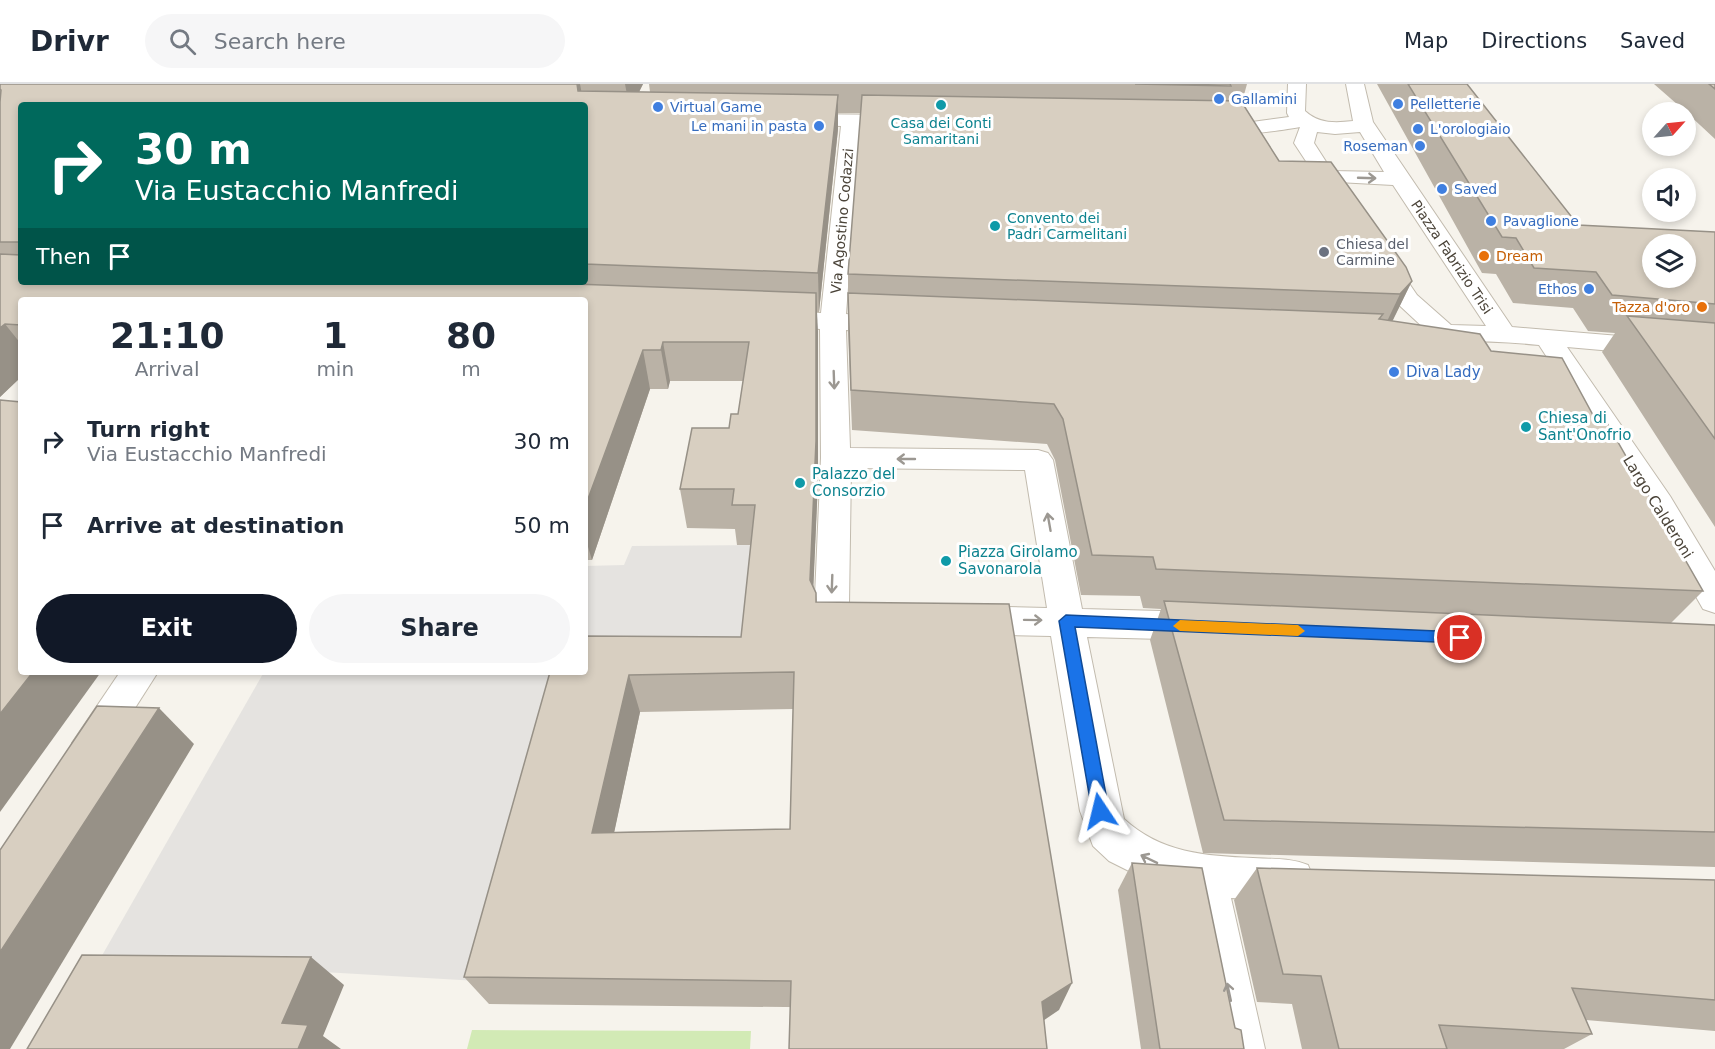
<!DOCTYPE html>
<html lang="en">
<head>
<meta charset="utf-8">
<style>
  :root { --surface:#fff; --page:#f6f6f7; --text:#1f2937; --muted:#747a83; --line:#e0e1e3; --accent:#111827 }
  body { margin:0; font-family:"DejaVu Sans",sans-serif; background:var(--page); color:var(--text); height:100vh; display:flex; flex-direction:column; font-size:22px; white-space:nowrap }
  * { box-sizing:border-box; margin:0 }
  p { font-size:20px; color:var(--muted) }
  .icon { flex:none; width:33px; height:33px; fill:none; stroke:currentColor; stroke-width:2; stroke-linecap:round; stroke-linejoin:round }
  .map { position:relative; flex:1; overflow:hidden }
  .drawer { position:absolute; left:18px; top:213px; width:570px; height:378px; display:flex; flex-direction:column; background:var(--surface); border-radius:6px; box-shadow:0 3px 9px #0003 }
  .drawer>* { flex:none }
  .hud { position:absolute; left:18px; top:18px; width:570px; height:183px; border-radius:6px; box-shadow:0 3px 9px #0003; background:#00695c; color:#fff; overflow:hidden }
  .needle { width:39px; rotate:63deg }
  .controls { position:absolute; left:1642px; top:18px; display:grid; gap:12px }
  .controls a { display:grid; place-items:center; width:54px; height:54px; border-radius:50%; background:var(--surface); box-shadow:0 3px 9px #0003; font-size:30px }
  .pin { position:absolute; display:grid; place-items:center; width:51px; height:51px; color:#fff; margin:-26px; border:3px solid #fff; border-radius:50%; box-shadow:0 2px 6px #0007 }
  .me { position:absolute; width:66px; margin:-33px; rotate:350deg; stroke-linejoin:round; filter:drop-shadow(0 0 4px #0008) }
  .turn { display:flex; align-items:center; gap:21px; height:126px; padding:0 18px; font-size:27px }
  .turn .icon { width:78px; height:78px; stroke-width:2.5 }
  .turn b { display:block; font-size:42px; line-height:51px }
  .then { display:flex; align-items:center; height:57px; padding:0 18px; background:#0003; gap:12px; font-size:22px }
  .eta { display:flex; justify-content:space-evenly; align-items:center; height:102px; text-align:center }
  .eta b { font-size:36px; font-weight:700; line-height:42px }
  .cta { display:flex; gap:12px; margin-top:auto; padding:12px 18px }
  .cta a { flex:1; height:69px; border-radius:36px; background:var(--accent); color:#fff; font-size:24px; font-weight:700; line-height:69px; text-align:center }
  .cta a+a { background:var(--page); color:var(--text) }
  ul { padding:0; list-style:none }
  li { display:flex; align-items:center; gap:18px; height:84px; padding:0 18px }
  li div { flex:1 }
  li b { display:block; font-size:22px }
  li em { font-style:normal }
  header { display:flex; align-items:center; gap:36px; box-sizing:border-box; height:84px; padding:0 30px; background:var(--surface); border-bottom:2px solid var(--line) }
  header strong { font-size:28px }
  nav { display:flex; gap:33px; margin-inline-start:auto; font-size:21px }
  .search { width:420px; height:54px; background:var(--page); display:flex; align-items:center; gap:15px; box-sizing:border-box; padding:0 21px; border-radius:33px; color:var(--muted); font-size:22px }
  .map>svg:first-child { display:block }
</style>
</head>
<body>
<header>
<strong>Drivr</strong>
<div class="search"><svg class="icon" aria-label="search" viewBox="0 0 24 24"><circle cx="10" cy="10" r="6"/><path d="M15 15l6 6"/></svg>Search here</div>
<nav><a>Map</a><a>Directions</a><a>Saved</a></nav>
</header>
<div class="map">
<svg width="1715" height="965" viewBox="0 0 1715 965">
  <rect width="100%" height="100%" fill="#f6f3ec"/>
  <path fill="#d2eab5" d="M 472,946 L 751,947 L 750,965 L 467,965 Z"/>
  <g fill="#e5e3e0">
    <path d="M 759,461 L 747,591 L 585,580 L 585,482 L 624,481 L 632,462 Z"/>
    <path d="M 264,588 L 561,588 L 478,897 L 100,875 Z"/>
  </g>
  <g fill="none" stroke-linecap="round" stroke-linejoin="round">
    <defs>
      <g id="street">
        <path d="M 1288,0 L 1306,0 L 1305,27 C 1319,40 1336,39 1353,37 L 1346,0 L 1364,0 L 1373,38 L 1512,243 L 1715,260 L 1715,276 L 1567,263 L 1670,412 L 1715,487 L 1715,529 L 1703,525 L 1646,425 L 1539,261 C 1510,258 1482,257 1453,257 C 1442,257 1436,261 1425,258 L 1421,253 L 1427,247 L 1399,221 L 1369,175 L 1373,170 L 1389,170 L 1417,211 L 1451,241 L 1486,242 L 1393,101 L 1319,97 L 1294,59 L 1300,43 C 1282,46 1215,58 1204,43 L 1214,37 L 1252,38 L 1289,33 L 1287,29 ZM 1317,48 L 1335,50 L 1360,48 L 1384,88 L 1332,87 L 1314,59 Z"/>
        <path d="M 794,30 L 904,31 L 914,37 L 904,43 L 860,42 L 846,230 L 901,235 L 905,240 L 901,245 L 892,248 L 846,246 L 850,364 L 1038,366 L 1048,369 L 1053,376 L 1082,525 L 1201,528 L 1213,532 L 1218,542 L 1213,552 L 1201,556 L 1087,553 L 1124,735 C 1161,769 1205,772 1253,774 C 1273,775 1290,774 1308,781 L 1314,796 L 1308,811 L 1293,817 L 1231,814 L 1265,965 L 1217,965 L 1187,809 L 1147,796 L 1109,777 L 1093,762 L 1080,727 L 1051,552 L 967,550 L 955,546 L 950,536 L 955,526 L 967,522 L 1047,524 L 1025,386 L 851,384 L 849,521 L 871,525 L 876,535 L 871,545 C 854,550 836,550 819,545 L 814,535 L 821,374 L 820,245 L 764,240 L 760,235 L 764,230 L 773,227 L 821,229 L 841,42 L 787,40 L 784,36 Z"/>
        <path d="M 120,588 L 158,588 L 105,671 L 91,676 L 77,671 L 72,659 Z"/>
      </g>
    </defs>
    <use href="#street" stroke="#c2bbae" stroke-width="2"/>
    <use href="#street" fill="#fff" fill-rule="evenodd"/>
  </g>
  <g fill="#bab2a6" fill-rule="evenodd">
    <path d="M 0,0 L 643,0 L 639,8 L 650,8 L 649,0 L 1247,0 L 1242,18 L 1279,77 L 1412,197 L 1392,237 L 1491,267 L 1593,331 L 1703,507 L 1671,539 L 1715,541 L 1715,783 L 1203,769 L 1150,556 L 1161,525 L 1143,524 L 1140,512 L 1081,511 L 1055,376 L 1047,360 L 852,346 L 848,248 L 848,190 L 861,29 L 838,29 L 838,45 L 819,228 L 817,228 L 818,397 L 813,503 L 816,509 L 817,518 L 1059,926 L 489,920 L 464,893 L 550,588 L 741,553 L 751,461 L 737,461 L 735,445 L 687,444 L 680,405 L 729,344 L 738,330 L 743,297 L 670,297 L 668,305 L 650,305 L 592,476 L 585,476 L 585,216 L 21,216 L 21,293 L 0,313 ZM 21,21 L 585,21 L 585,198 L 21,198 ZM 793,625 L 790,745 L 614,748 L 640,628 Z"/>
    <path d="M 1377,0 L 1467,0 L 1578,141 L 1715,148 L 1715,443 L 1602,268 L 1615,249 L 1588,247 L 1573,224 L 1513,219 L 1496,190 L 1482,189 Z"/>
    <path d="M 1654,0 L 1715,0 L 1715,55 L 1686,28 Z"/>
    <path d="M 1132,779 L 1235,944 L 1244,965 L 1141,965 L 1118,806 Z"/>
    <path d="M 1257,784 L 1715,796 L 1715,947 L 1586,936 L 1592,950 L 1564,965 L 1302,965 L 1292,920 L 1257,918 L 1234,816 Z"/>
  </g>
  <g fill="#979187">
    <path d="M 577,0 L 580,0 L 584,21 L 581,21 Z"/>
    <path d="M 625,0 L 643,0 L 630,26 Z"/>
    <path d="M 838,11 L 838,45 L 819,228 L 818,189 Z"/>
    <path d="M 1412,197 L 1393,236 L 1381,250 L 1400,210 Z"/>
    <path d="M 816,209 L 818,247 L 818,397 L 812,535 L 810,496 Z"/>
    <path d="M 5,240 L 21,260 L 21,293 L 0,313 L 0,244 Z"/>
    <path d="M 663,258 L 670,297 L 668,305 L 661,266 Z"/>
    <path d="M 643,266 L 650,305 L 592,476 L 585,453 L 585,423 Z"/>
    <path d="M 33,588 L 101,588 L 0,728 L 0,630 Z"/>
    <path d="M 629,591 L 640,628 L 607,782 L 592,749 Z"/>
    <path d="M 159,624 L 194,660 L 10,965 L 0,965 L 0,868 Z"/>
    <path d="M 311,873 L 344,901 L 323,952 L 341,965 L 298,965 L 282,939 Z"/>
    <path d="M 1072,899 L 1059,926 L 1031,945 L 1042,918 Z"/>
  </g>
  <g fill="#d8cfc1" stroke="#979187" stroke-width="1.5" fill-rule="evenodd">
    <path d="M 0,0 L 577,0 L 578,7 L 838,11 L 818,189 L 585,180 L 585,21 L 21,21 L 21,158 L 0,158 L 0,18 L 1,6 L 0,5 Z"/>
    <path d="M 1135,0 L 1230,0 L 1231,2 Z"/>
    <path d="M 1408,0 L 1467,0 L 1578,141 L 1715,148 L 1715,220 L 1612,211 L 1596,188 L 1534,184 L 1516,154 L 1502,153 ZM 1653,160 L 1686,160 L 1686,194 L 1653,194 Z"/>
    <path d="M 1709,0 L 1715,0 L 1715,5 Z"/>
    <path d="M 862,11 L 1241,17 L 1279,77 L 1331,78 L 1406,183 L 1412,197 L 1400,210 L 848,190 Z"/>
    <path d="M 0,170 L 21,171 L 21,198 L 574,198 L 575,200 L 816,209 L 816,357 L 810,496 L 816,509 L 816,518 L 1009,520 L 1072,899 L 1042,918 L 1047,965 L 789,965 L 791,897 L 464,893 L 550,588 L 585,588 L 585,552 L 741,553 L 755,421 L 732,421 L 734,405 L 680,405 L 692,344 L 729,344 L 731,330 L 738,330 L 749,258 L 663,258 L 661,266 L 643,266 L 585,423 L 585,216 L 21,216 L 21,241 L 5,240 L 0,244 ZM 794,588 L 790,745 L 592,749 L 629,591 Z"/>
    <path d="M 848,209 L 1383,230 L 1379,235 L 1480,250 L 1491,267 L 1562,274 L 1593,331 L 1603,332 L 1703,507 L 1156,485 L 1153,473 L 1092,471 L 1063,335 L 1054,320 L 851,306 Z"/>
    <path d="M 1627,232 L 1715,239 L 1715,355 Z"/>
    <path d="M 0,316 L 21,318 L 21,588 L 33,588 L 0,630 Z"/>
    <path d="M 1164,517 L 1715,541 L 1715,748 L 1224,736 Z"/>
    <path d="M 97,622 L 159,624 L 0,868 L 0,766 Z"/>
    <path d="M 1132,779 L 1202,784 L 1235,944 L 1241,946 L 1244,965 L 1160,965 Z"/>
    <path d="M 1257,784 L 1715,796 L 1715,916 L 1572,904 L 1592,950 L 1439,941 L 1447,965 L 1339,965 L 1321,892 L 1283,890 Z"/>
    <path d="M 82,871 L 311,873 L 282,939 L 308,941 L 298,965 L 27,965 Z"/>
  </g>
  <defs><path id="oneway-shaft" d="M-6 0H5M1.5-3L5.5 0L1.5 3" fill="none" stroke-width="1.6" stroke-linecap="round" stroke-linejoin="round" transform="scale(1.5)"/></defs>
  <g stroke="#9c9892">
    <use href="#oneway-shaft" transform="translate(1367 94) rotate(2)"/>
    <use href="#oneway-shaft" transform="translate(834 296) rotate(88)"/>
    <use href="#oneway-shaft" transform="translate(906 375) rotate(-180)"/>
    <use href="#oneway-shaft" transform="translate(1049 438) rotate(-100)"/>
    <use href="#oneway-shaft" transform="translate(832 500) rotate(92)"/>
    <use href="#oneway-shaft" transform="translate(1033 536) rotate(1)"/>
    <use href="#oneway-shaft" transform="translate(1149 775) rotate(-154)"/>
    <use href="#oneway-shaft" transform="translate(1229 908) rotate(-102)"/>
  </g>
  <path fill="#1a73e8" stroke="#114b97" stroke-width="1.5" d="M 1066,531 L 1460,548 L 1468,554 L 1460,559 L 1075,543 L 1109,727 L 1106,733 L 1100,735 L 1094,733 L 1092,727 L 1059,537 Z"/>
  <path fill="#f59e0b" d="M 1180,536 L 1298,541 L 1305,547 L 1298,552 L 1180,547 L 1173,542 Z"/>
  <g fill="#3f7fe0" stroke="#fff" stroke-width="2">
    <circle cx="1219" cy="15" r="6"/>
    <circle cx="1398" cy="20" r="6"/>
    <circle cx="658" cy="23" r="6"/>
    <circle cx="819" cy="42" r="6"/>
    <circle cx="1418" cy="45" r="6"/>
    <circle cx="1420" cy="62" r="6"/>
    <circle cx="1442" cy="105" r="6"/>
    <circle cx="1491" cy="137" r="6"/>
    <circle cx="1589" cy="205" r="6"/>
    <circle cx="1394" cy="288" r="6"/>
  </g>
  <g fill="#0f9aa8" stroke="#fff" stroke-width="2">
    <circle cx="941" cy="21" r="6"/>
    <circle cx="995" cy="142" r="6"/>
    <circle cx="1526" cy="343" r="6"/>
    <circle cx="800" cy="399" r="6"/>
    <circle cx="946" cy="477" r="6"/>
  </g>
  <circle fill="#6b7280" stroke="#fff" stroke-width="2" cx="1324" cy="168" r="6"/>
  <g fill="#e8710a" stroke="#fff" stroke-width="2">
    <circle cx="1484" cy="172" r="6"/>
    <circle cx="1702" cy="223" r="6"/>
  </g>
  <g text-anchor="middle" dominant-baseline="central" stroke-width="6" stroke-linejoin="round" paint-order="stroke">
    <g font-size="14" fill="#366cbe" stroke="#fff" text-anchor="start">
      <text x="1231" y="15">Gallamini</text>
      <text x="1410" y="20">Pelletterie</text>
      <text x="670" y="23">Virtual Game</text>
      <text x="807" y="42" text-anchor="end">Le mani in pasta</text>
      <text x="1430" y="45">L'orologiaio</text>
      <text x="1408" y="62" text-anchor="end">Roseman</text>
      <text x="1454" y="105">Saved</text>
      <text x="1503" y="137">Pavaglione</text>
      <text x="1577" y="205" text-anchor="end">Ethos</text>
    </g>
    <g font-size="14" fill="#0d838f" stroke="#fff">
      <text x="941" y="39">Casa dei Conti<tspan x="941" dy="16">Samaritani</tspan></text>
      <text x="1007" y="134" text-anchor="start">Convento dei<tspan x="1007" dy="16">Padri Carmelitani</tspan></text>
    </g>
    <g font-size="14" fill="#4b4439" stroke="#fff">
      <text transform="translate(842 137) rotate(-85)">Via Agostino Codazzi</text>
      <text transform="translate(1452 173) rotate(56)">Piazza Fabrizio Trisi</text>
    </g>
    <g font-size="14" fill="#5b616d" stroke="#fff" text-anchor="start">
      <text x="1336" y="160">Chiesa del<tspan x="1336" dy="16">Carmine</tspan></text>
    </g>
    <g font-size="14" fill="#c56008" stroke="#fff" text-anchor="start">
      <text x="1496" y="172">Dream</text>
      <text x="1690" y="223" text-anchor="end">Tazza d'oro</text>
    </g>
    <g font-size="15" fill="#366cbe" stroke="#fff" text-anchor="start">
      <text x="1406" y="288">Diva Lady</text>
    </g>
    <g font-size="15" fill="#0d838f" stroke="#fff" text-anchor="start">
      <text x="1538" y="334">Chiesa di<tspan x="1538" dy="17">Sant'Onofrio</tspan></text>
      <text x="812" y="390">Palazzo del<tspan x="812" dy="17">Consorzio</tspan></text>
      <text x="958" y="468">Piazza Girolamo<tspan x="958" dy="17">Savonarola</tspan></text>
    </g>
    <g font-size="15" fill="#4b4439" stroke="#fff">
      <text transform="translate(1658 423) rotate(58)">Largo Calderoni</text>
    </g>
  </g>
</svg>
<div class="controls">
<a><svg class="needle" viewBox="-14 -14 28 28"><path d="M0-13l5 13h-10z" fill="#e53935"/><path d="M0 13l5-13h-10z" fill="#747a83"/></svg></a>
<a><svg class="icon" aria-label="sound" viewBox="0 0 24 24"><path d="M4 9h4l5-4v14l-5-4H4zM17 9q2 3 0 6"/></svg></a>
<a><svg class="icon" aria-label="layers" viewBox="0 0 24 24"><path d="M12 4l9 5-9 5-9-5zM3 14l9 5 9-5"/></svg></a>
</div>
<div class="pin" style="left:1460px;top:554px;background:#d93025"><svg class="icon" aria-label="arrive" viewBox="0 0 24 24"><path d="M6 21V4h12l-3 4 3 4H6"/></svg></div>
<svg class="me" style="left:1100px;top:727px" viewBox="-20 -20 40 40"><path d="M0-17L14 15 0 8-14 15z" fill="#1a73e8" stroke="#fff" stroke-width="4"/></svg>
<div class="hud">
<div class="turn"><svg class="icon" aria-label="right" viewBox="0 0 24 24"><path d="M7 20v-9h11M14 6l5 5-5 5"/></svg><div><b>30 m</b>Via Eustacchio Manfredi</div></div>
<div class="then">Then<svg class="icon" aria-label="arrive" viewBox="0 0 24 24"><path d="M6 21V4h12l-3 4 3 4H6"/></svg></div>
</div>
<section class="drawer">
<div class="eta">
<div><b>21:10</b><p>Arrival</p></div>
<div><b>1</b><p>min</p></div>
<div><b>80</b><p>m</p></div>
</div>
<ul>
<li><svg class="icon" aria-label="right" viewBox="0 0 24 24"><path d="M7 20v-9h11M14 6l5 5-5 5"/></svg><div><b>Turn right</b><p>Via Eustacchio Manfredi</p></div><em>30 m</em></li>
<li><svg class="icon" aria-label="arrive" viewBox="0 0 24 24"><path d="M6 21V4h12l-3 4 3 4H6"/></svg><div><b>Arrive at destination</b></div><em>50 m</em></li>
</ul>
<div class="cta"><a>Exit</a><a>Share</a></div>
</section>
</div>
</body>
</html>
